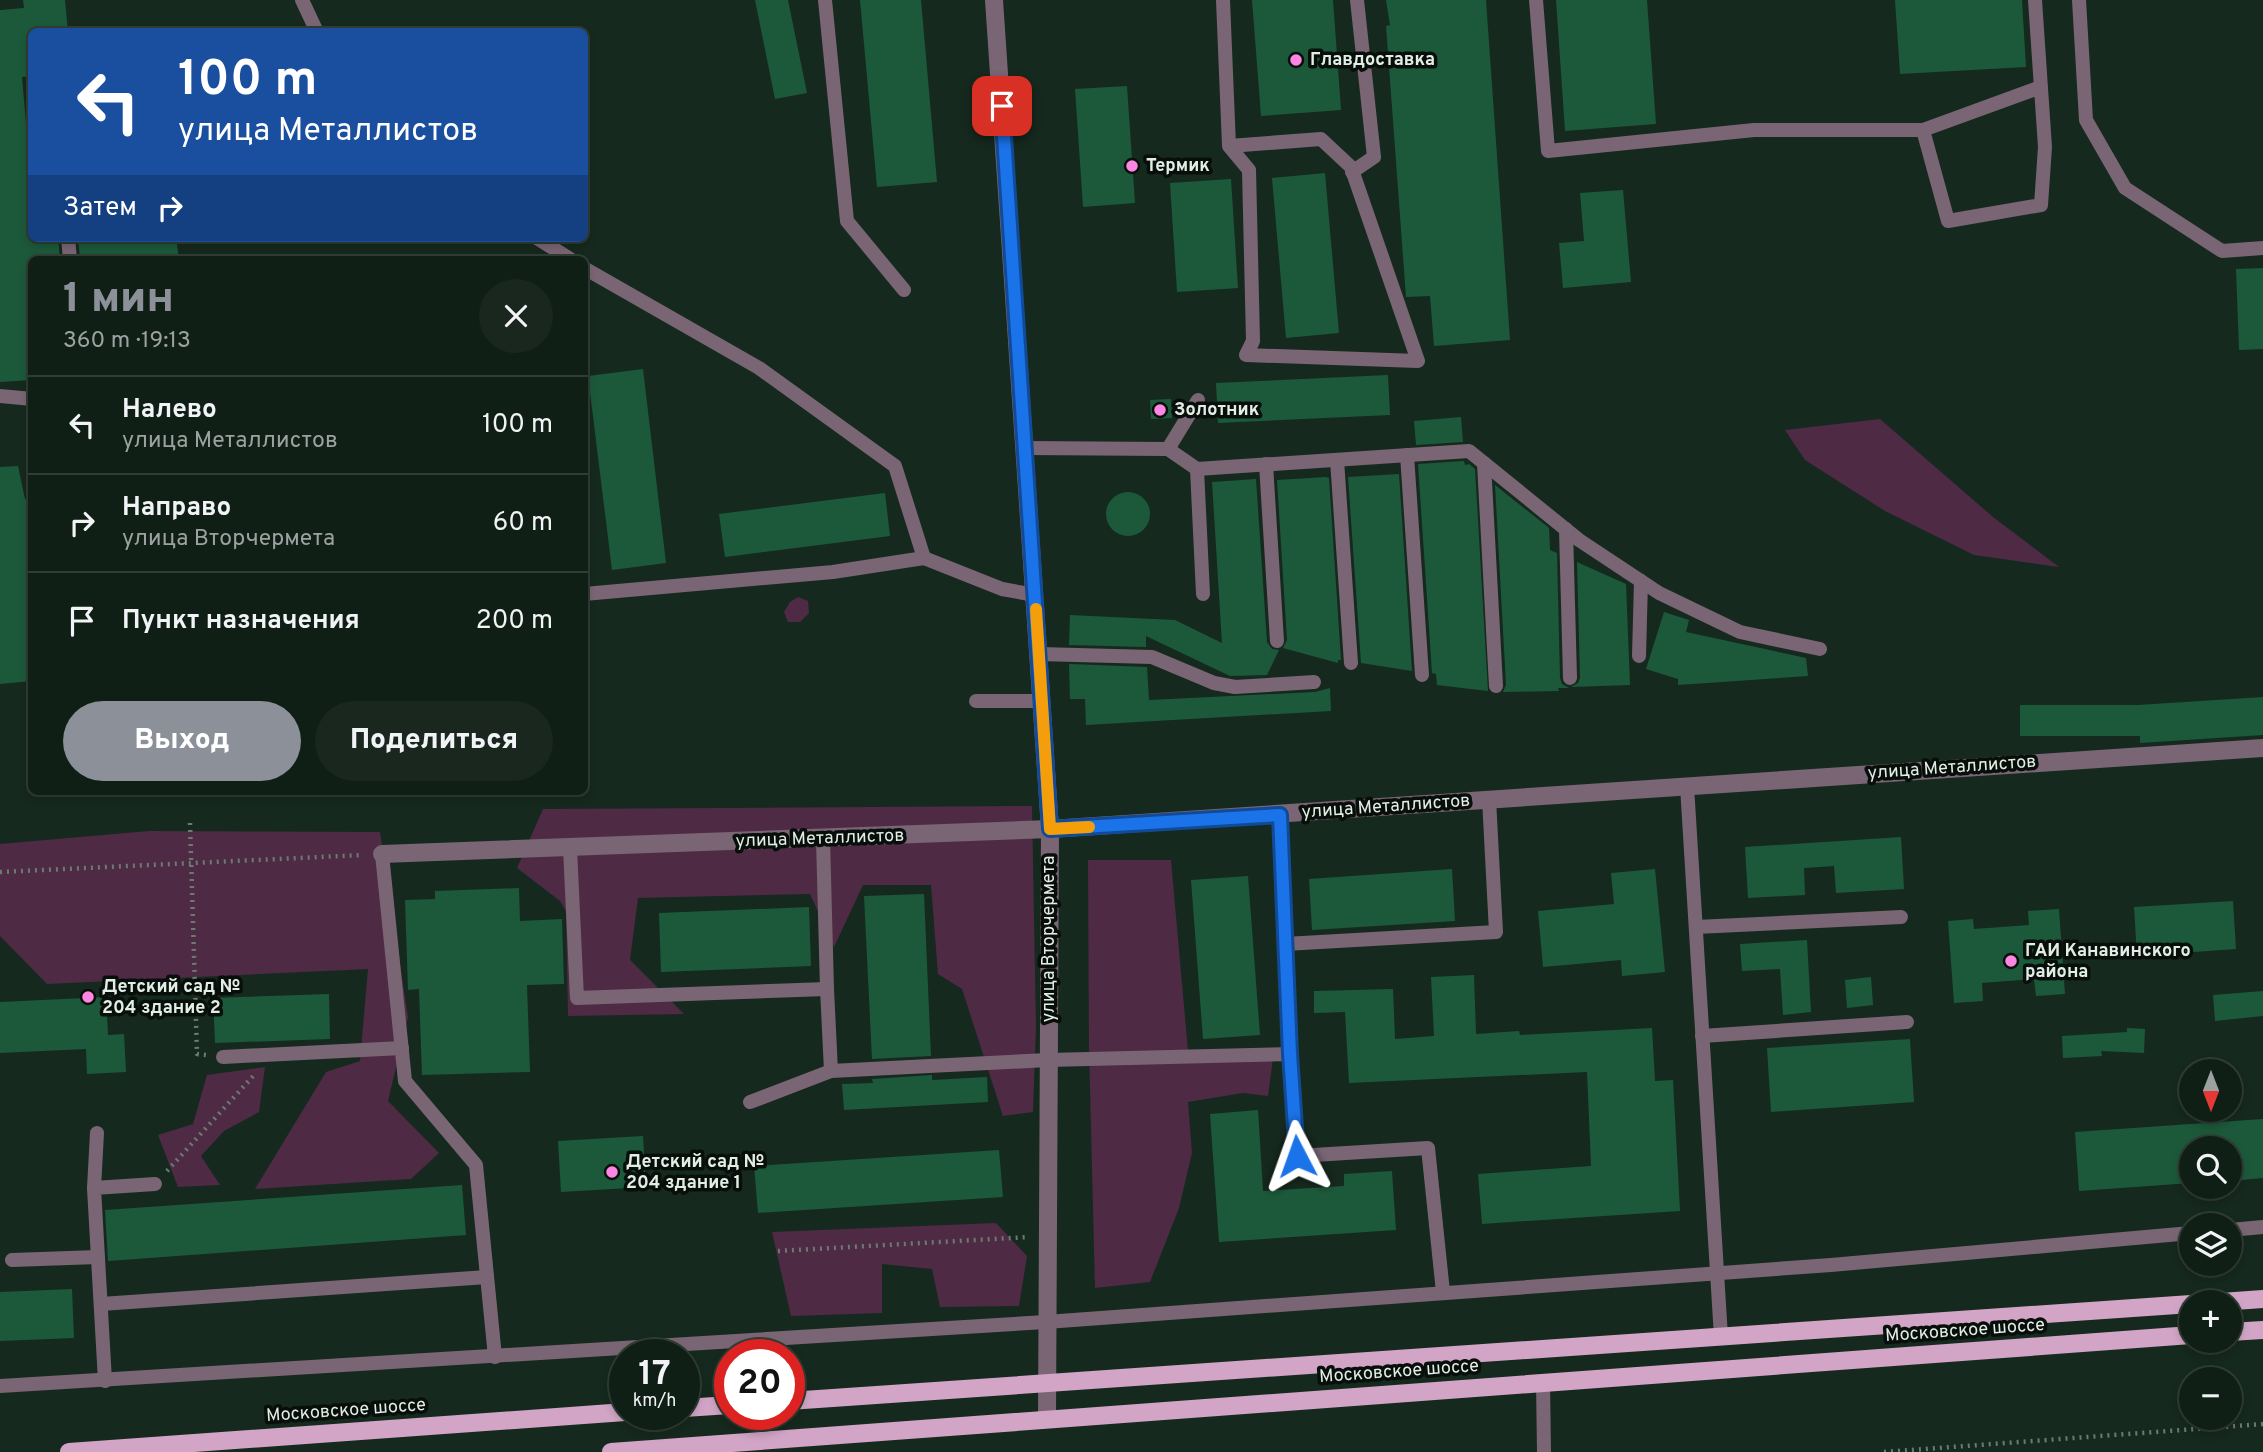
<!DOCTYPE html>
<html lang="ru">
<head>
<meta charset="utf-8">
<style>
  :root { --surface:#101f16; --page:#19271f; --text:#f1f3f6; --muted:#9ca2a1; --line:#303d35; --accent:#8c9099 }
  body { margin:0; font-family:Overpass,sans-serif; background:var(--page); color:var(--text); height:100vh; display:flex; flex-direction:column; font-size:26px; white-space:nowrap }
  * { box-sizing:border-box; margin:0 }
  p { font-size:23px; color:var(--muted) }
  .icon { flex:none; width:38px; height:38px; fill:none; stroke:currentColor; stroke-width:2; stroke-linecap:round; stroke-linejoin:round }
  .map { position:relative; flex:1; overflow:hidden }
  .details { position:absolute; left:28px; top:256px; width:560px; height:539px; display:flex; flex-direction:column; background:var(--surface); border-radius:10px; box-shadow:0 4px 10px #0003,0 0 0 2px var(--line) }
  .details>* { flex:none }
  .top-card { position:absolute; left:28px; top:28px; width:560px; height:214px; border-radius:10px; box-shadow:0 4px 10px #0003,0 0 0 2px var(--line); background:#1a4fa0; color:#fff; overflow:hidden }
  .needle { width:46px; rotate:180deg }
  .controls { position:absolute; left:2179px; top:1059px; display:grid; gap:14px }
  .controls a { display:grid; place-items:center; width:63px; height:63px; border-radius:50%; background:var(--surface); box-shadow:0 4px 10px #0003,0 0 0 2px var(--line); font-size:35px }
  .speed { position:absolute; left:609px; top:1339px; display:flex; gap:14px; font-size:35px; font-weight:700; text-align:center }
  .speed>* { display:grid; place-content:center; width:91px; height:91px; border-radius:50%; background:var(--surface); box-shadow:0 4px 10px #0003,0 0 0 2px var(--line); line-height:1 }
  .speed small { font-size:18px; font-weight:400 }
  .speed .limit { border:10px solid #d22; background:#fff; color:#111 }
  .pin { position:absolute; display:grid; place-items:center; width:60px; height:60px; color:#fff; margin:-30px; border-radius:14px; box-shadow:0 4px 10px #0006 }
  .me { position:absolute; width:77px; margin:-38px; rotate:356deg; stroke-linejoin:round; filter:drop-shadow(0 0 5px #0008) }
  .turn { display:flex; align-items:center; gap:24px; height:147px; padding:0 35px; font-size:32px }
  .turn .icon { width:91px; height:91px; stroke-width:2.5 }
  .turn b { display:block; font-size:49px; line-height:60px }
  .then { display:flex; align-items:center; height:66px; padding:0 35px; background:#0003; gap:14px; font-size:26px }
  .round { display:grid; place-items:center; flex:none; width:74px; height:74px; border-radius:37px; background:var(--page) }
  .head { display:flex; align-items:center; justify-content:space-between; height:119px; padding:0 35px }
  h1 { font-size:42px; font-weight:800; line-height:52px; color:var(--accent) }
  .action { display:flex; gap:14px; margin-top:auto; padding:14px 35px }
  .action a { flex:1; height:80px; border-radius:42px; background:var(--accent); color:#fff; font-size:28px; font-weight:800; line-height:80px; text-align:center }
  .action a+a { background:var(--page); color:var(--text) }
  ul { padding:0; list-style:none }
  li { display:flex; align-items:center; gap:21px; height:98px; padding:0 35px; border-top:2px solid var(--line) }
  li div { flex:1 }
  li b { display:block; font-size:26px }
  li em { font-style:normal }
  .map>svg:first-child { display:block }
</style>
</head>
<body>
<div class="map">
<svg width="2263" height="1452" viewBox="0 0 2263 1452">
  <rect width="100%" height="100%" fill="#16291e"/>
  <g fill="#4e2a45">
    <path d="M 1880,419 L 1993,517 L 2059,567 L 1974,555 L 1885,511 L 1805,460 L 1785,430 Z"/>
    <path d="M 798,597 L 808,601 L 809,613 L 800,622 L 788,622 L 784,612 L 790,602 Z"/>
    <path d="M 1032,806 L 1036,1028 L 1033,1112 L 1003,1116 L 962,989 L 938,974 L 931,885 L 863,885 L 834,947 L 810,894 L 638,898 L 630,960 L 684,1014 L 568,1016 L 566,911 L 560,901 L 517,868 L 543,809 Z"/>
    <path d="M 149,831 L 380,832 L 408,1017 L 388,1101 L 439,1153 L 411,1179 L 255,1189 L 326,1072 L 360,1061 L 368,969 L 47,984 L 0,936 L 0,844 Z"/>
    <path d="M 1088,860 L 1171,860 L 1188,1051 L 1274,1050 L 1268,1096 L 1243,1093 L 1188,1102 L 1192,1153 L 1179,1208 L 1150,1282 L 1095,1288 L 1089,1048 Z"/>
    <path d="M 265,1067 L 259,1112 L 224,1131 L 201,1156 L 220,1185 L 178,1187 L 158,1135 L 193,1124 L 207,1075 Z"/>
    <path d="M 996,1223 L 1027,1256 L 1019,1306 L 940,1307 L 932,1269 L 882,1264 L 882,1313 L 791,1316 L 772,1232 Z"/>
  </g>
  <g fill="#1c593a">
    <path d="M 23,0 L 65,0 L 68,32 L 32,32 L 32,76 L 22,77 L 32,192 L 32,238 L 58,238 L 60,259 L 32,259 L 32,380 L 0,382 L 0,10 L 24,8 Z"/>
    <path d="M 755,0 L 788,0 L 807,93 L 775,99 Z"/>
    <path d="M 860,0 L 921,0 L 937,182 L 877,187 Z"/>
    <path d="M 1252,0 L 1333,0 L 1341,110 L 1261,116 Z"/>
    <path d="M 1386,0 L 1486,0 L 1510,340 L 1434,346 L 1430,296 L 1406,297 L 1386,26 L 1390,25 Z"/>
    <path d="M 1556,0 L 1647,0 L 1656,124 L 1565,131 Z"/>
    <path d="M 1895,0 L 2022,0 L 2026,67 L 1900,74 Z"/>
    <path d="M 1127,86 L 1135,203 L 1083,207 L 1075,89 Z"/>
    <path d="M 1325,173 L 1339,333 L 1286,338 L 1272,178 Z"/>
    <path d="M 1231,179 L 1238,288 L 1177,292 L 1170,183 Z"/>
    <path d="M 1623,190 L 1631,282 L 1563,288 L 1559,243 L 1584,241 L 1580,193 Z"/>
    <path d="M 78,238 L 176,238 L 179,259 L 80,259 Z"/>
    <path d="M 2263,268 L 2263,349 L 2239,350 L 2236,269 Z"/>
    <path d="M 643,369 L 666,563 L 612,570 L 588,376 Z"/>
    <path d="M 1388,375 L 1390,415 L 1218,423 L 1216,383 Z"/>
    <path d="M 1171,399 L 1172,418 L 1151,419 L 1150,400 Z"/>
    <path d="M 1461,417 L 1463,442 L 1416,445 L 1414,421 Z"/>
    <path d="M 1464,461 L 1465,465 L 1469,464 L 1475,469 L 1488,691 L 1437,685 L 1436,674 L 1432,673 L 1418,464 Z"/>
    <path d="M 18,466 L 25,499 L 32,498 L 32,681 L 0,684 L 0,467 Z"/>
    <path d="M 1399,474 L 1412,671 L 1361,663 L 1348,477 Z"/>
    <path d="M 1326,477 L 1329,478 L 1341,660 L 1338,660 L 1338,663 L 1283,648 L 1287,640 L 1277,480 Z"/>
    <path d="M 1256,479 L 1267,642 L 1272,649 L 1279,650 L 1267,675 L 1230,676 L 1146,636 L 1146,647 L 1069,645 L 1070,615 L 1175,620 L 1222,643 L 1212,482 Z"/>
    <path d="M 1495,485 L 1549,528 L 1550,550 L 1557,553 L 1560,678 L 1562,684 L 1569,688 L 1558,688 L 1559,691 L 1503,692 L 1506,685 Z"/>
    <circle cx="1128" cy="514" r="22"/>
    <path d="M 885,493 L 890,536 L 725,557 L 719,514 Z"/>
    <path d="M 1577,562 L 1626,584 L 1630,685 L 1571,687 L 1578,683 L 1580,678 Z"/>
    <path d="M 1664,612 L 1689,620 L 1686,632 L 1806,658 L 1808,676 L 1678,685 L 1678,679 L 1646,669 Z"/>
    <path d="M 1069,664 L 1147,667 L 1149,700 L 1315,692 L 1330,688 L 1331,711 L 1086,725 L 1085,699 L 1070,699 Z"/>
    <path d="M 2263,697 L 2263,735 L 2140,743 L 2140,736 L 2020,736 L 2020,705 L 2138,705 Z"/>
    <path d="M 1901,837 L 1904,889 L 1836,893 L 1834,866 L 1804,868 L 1805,895 L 1748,898 L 1745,847 Z"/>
    <path d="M 1452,869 L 1455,921 L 1312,930 L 1309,879 Z"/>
    <path d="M 1655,869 L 1665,972 L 1622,976 L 1621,960 L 1543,967 L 1538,911 L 1614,904 L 1611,873 Z"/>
    <path d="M 1248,876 L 1260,1035 L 1203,1039 L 1191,880 Z"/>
    <path d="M 519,888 L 520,921 L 562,919 L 564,984 L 527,985 L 530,1072 L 422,1075 L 419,989 L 408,990 L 405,900 L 435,899 L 435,891 Z"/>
    <path d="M 924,894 L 931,1056 L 872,1059 L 864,896 Z"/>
    <path d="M 2233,901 L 2236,949 L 2137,956 L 2134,907 Z"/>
    <path d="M 809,907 L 811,966 L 661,972 L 659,913 Z"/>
    <path d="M 2059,909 L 2065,994 L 2036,996 L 2034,979 L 1982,983 L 1983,1001 L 1954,1003 L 1948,921 L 1973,919 L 1974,929 L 2029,925 L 2028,911 Z"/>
    <path d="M 1807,940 L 1811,1012 L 1783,1015 L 1780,969 L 1742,971 L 1740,944 Z"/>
    <path d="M 1474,975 L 1476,1034 L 1519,1031 L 1520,1035 L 1652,1028 L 1655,1081 L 1673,1080 L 1680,1211 L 1482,1224 L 1478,1174 L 1591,1166 L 1587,1072 L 1349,1083 L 1345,1012 L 1314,1013 L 1314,991 L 1393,989 L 1395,1039 L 1434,1036 L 1431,977 Z"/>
    <path d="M 1871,977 L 1873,1005 L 1847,1008 L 1845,980 Z"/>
    <path d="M 2263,991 L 2263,1016 L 2215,1021 L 2213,995 Z"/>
    <path d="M 329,994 L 330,1039 L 215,1043 L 213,998 Z"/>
    <path d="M 106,997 L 108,1035 L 124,1034 L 126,1072 L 87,1074 L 86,1049 L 0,1053 L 0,1002 Z"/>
    <path d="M 2127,1028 L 2145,1029 L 2144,1053 L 2101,1051 L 2102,1056 L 2063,1058 L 2062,1036 L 2127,1032 Z"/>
    <path d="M 1910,1039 L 1914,1102 L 1771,1112 L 1767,1048 Z"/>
    <path d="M 932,1075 L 932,1080 L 987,1077 L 988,1102 L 844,1110 L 842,1084 L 873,1083 L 872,1079 Z"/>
    <path d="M 1258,1110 L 1263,1191 L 1344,1186 L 1344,1174 L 1392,1171 L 1396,1230 L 1219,1242 L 1210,1114 Z"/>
    <path d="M 2263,1119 L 2263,1178 L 2230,1181 L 2230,1148 L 2191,1148 L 2191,1183 L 2079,1191 L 2075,1132 Z"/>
    <path d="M 643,1136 L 646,1187 L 561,1192 L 558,1141 Z"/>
    <path d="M 999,1150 L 1003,1197 L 758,1213 L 754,1166 Z"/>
    <path d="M 462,1185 L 466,1235 L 108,1261 L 105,1210 Z"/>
    <path d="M 72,1289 L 74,1338 L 0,1341 L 0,1292 Z"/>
  </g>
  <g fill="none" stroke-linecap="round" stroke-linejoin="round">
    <g stroke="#6b7b72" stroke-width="4.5" stroke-dasharray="2 5" stroke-linecap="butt">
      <path d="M 190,823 L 197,1054 L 206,1055"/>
      <path d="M 0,872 L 363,855"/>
      <path d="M 167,1171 L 255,1074"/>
      <path d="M 778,1251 L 1029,1237"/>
      <path d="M 1884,1452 L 2263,1424"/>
    </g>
    <g stroke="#7a6574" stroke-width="14">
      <path d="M 302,0 L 317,32"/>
      <path d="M 825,0 L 847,221 L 904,290"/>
      <path d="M 1223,0 L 1229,146 L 1321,139 L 1351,167 L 1418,361 L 1246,355 L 1253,341 L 1249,170 L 1229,146"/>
      <path d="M 1536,0 L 1548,151 L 1754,130 L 1923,130"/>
      <path d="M 2035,0 L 2045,147 L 2041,205 L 1948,221 L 1923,130 L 2041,87"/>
      <path d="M 2079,0 L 2086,120 L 2125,188 L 2222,251 L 2263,248"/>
      <path d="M 1352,172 L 1374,157 L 1357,0"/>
      <path d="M 68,238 L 70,259"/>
      <path d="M 537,238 L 570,259"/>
      <path d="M 584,268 L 759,368 L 895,466 L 924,558"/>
      <path d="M 0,396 L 32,399"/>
      <path d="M 1025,448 L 1168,449 L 1197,469 L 1203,594"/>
      <path d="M 1168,449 L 1198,400"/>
      <path d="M 1407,455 L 1422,675"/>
      <path d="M 1337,460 L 1351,663"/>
      <path d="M 1484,463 L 1496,686"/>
      <path d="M 1266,464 L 1277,641"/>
      <path d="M 1197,469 L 1469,451 L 1579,540 L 1659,593 L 1740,632 L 1820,649"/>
      <path d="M 1566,529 L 1570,678"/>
      <path d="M 584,594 L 833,572 L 924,558 L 1002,589 L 1035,595"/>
      <path d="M 1039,654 L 1152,657 L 1214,683 L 1235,687 L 1314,682"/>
      <path d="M 1639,656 L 1641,581"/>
      <path d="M 976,701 L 1042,701"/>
      <path d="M 1687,786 L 1721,1337"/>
      <path d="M 1280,815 L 1290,1054"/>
      <path d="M 570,848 L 577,998 L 827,989 L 823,839"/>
      <path d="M 382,854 L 405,1081 L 476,1165 L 495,1357"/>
      <path d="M 1696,927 L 1901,917"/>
      <path d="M 1285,944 L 1496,932 L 1489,799"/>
      <path d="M 827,989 L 831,1071 L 1048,1060 L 1290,1054 L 1297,1156 L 1428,1148 L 1443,1292"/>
      <path d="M 1702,1036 L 1907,1022"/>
      <path d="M 223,1057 L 402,1048"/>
      <path d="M 750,1102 L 831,1071"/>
      <path d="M 94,1188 L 97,1133"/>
      <path d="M 2230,1230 L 2263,1227"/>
      <path d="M 12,1260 L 98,1257"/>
      <path d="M 101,1304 L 487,1277"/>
      <path d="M 105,1381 L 94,1188 L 155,1184"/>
      <path d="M 1543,1382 L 1544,1452"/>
      <path d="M 0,1386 L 1046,1322 L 1831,1265 L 2191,1233"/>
    </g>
    <g stroke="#7a6574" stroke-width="18">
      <path d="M 994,0 L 1050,829 L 1047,1419"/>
      <path d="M 382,854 L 1050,829 L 2263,748"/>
    </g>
    <g stroke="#d2a5c6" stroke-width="18">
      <path d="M 2221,1302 L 2263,1299"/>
      <path d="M 2230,1332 L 2263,1330"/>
      <path d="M 789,1401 L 2191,1304"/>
      <path d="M 684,1408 L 730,1405"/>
      <path d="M 69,1452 L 625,1412"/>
      <path d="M 611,1452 L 2191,1335"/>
    </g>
  </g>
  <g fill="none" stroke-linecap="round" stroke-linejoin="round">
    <defs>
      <path id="route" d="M 1002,106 L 1050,829 L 1280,815 L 1290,1054 L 1297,1156"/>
    </defs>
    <use href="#route" stroke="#114b97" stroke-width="18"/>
    <use href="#route" stroke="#1a73e8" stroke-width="12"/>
    <path stroke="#f59e0b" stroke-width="12" d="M 1036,609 L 1050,829 L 1089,827"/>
  </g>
  <g fill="#fd86e2" stroke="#080f0b" stroke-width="2.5">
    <circle cx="1296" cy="60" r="7"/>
    <circle cx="1132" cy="166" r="7"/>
    <circle cx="1160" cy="410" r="7"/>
    <circle cx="2011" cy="961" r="7"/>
    <circle cx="88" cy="997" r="7"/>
    <circle cx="612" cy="1172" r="7"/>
  </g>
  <g text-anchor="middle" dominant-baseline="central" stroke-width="7" stroke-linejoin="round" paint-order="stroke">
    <g font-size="18" font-weight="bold" fill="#e2ede6" stroke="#080f0b" text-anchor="start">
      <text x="1310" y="60">Главдоставка</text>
      <text x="1146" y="166">Термик</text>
      <text x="1174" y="410">Золотник</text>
      <text x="2025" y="951">ГАИ Канавинского<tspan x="2025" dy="21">района</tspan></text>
      <text x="102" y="987">Детский сад №<tspan x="102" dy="21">204 здание 2</tspan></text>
      <text x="626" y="1162">Детский сад №<tspan x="626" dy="21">204 здание 1</tspan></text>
    </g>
    <g font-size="18" fill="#e2ede6" stroke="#080f0b">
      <text transform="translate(1952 768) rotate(-4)">улица Металлистов</text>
      <text transform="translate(1386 807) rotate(-4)">улица Металлистов</text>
      <text transform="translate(820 839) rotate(-2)">улица Металлистов</text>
      <text transform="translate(1049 939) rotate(-90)">улица Вторчермета</text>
      <text transform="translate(1965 1331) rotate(-4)">Московское шоссе</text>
      <text transform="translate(1399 1372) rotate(-4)">Московское шоссе</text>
      <text transform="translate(346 1411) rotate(-4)">Московское шоссе</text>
    </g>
  </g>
</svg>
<div class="controls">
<a><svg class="needle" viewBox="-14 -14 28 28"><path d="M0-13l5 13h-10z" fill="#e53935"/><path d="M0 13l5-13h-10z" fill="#9ca2a1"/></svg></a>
<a><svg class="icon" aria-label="search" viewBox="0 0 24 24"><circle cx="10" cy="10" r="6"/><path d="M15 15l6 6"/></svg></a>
<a><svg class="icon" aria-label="layers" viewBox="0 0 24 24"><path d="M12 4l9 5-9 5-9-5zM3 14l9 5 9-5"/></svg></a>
<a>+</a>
<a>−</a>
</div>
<div class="speed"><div>17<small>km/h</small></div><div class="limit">20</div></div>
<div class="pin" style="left:1002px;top:106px;background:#d93025"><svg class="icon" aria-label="arrive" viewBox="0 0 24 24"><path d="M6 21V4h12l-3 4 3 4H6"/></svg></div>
<svg class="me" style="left:1297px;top:1156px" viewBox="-20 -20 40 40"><path d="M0-17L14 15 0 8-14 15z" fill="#1a73e8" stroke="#fff" stroke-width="4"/></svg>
<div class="top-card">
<div class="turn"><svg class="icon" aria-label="left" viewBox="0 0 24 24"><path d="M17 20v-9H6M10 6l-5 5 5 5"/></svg><div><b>100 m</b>улица Металлистов</div></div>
<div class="then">Затем<svg class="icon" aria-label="right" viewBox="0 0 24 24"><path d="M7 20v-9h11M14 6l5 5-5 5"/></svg></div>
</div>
<section class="details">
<div class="head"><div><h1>1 мин</h1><p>360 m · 19:13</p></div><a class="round"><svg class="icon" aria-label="close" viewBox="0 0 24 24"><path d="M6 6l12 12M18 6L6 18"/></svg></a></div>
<ul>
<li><svg class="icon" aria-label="left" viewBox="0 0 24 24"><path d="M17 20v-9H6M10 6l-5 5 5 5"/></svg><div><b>Налево</b><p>улица Металлистов</p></div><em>100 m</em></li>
<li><svg class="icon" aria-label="right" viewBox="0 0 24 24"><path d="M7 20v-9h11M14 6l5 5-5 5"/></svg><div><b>Направо</b><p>улица Вторчермета</p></div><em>60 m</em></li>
<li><svg class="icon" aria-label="arrive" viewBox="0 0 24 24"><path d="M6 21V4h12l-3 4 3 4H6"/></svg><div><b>Пункт назначения</b></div><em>200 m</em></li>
</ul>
<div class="action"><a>Выход</a><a>Поделиться</a></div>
</section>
</div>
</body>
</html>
